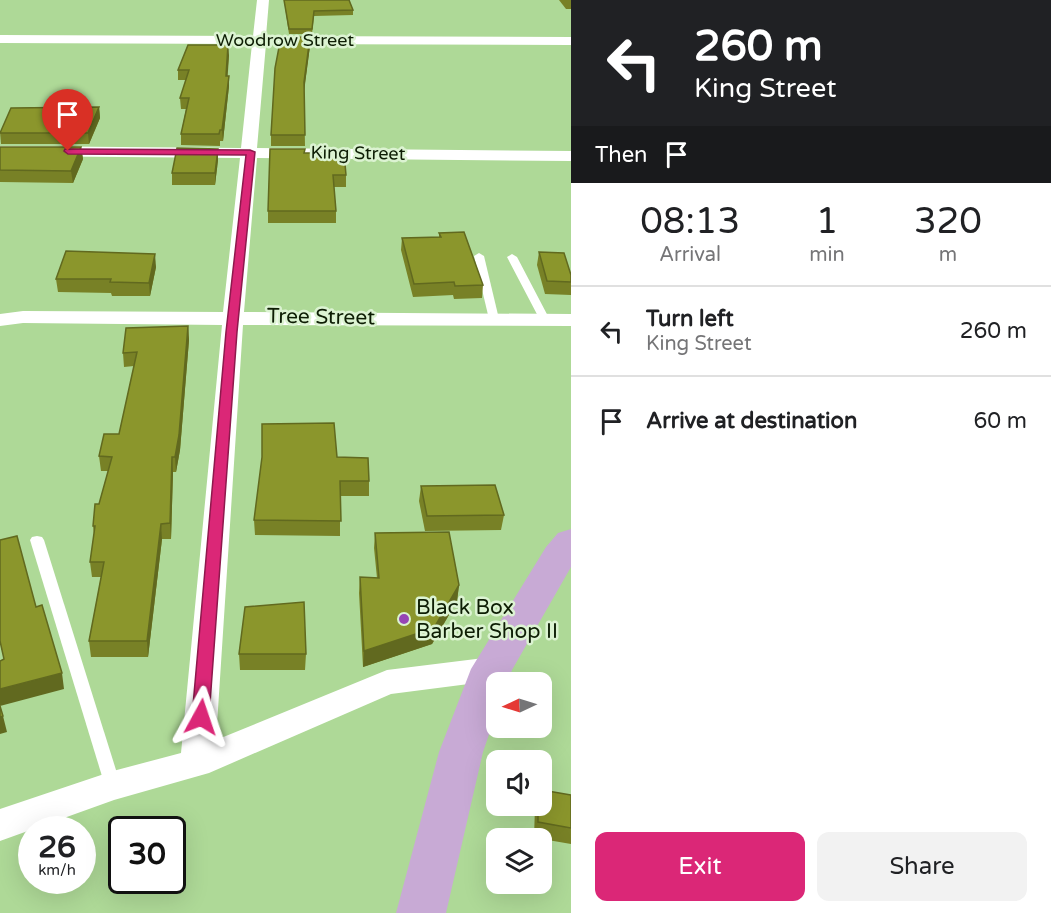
<!DOCTYPE html>
<html lang="en">
<head>
<meta charset="utf-8">
<style>
  :root { --surface:#fff; --page:#f2f2f2; --text:#202124; --muted:#757577; --line:#e0e0e0; --accent:#db2777 }
  body { margin:0; font-family:"Varela Round",sans-serif; background:var(--page); color:var(--text); height:100vh; display:flex; flex-direction:column; font-size:22px; white-space:nowrap }
  * { box-sizing:border-box; margin:0 }
  p { font-size:20px; color:var(--muted) }
  .icon { flex:none; width:33px; height:33px; fill:none; stroke:currentColor; stroke-width:2; stroke-linecap:round; stroke-linejoin:round }
  .map { position:relative; flex:1; overflow:hidden }
  .drawer { display:flex; flex-direction:column; background:var(--surface); width:480px }
  .drawer>* { flex:none }
  .guide { background:#202124; color:#fff; overflow:hidden }
  .needle { width:39px; rotate:266deg }
  .fabs { position:absolute; left:486px; top:672px; display:grid; gap:12px }
  .fabs a { display:grid; place-items:center; width:66px; height:66px; border-radius:12px; background:var(--surface); box-shadow:0 6px 24px #0002; font-size:30px }
  .speed { position:absolute; left:18px; top:816px; display:flex; gap:12px; font-size:30px; font-weight:700; text-align:center }
  .speed>* { display:grid; place-content:center; width:78px; height:78px; border-radius:50%; background:var(--surface); box-shadow:0 6px 24px #0002; line-height:1 }
  .speed small { font-size:15px; font-weight:400 }
  .speed .limit { border:3px solid #111; border-radius:9px; background:#fff; color:#111 }
  .pin { position:absolute; display:grid; place-items:center; width:51px; height:51px; color:#fff; margin:-62px -26px; border-radius:50% 50% 50% 0; rotate:-45deg; box-shadow:0 0 6px #0007 }
  .pin .icon { rotate:45deg }
  .me { position:absolute; width:66px; margin:-33px; rotate:5deg; stroke-linejoin:round; filter:drop-shadow(0 0 4px #0008) }
  .turn { display:flex; align-items:center; gap:21px; height:126px; padding:0 24px; font-size:27px }
  .turn .icon { width:78px; height:78px; stroke-width:2.5 }
  .turn b { display:block; font-size:42px; line-height:51px }
  .then { display:flex; align-items:center; height:57px; padding:0 24px; background:#0003; gap:12px; font-size:22px }
  .eta { display:flex; justify-content:space-evenly; align-items:center; height:102px; text-align:center }
  .eta b { font-size:36px; font-weight:600; line-height:42px }
  .cta { display:flex; gap:12px; margin-top:auto; padding:12px 24px }
  .cta a { flex:1; height:69px; border-radius:12px; background:var(--accent); color:#fff; font-size:24px; font-weight:600; line-height:69px; text-align:center }
  .cta a+a { background:var(--page); color:var(--text) }
  ul { padding:0; list-style:none }
  li { display:flex; align-items:center; gap:18px; height:90px; padding:0 24px; border-top:2px solid var(--line) }
  li div { flex:1 }
  li b { display:block; font-size:22px }
  li em { font-style:normal }
  main { display:flex; flex:1; min-height:0 }
  .map>svg:first-child { display:block }
</style>
</head>
<body>
<main>
<div class="map">
<svg width="571" height="913" viewBox="0 0 571 913">
  <rect width="100%" height="100%" fill="#aed997"/>
  <g fill="none" stroke-linecap="round" stroke-linejoin="round">
    <g fill="#fff" fill-rule="evenodd">
      <path d="M 479,253 L 484,256 L 499,319 L 494,322 L 489,319 L 474,256 Z"/>
      <path d="M 512,254 L 517,257 L 550,320 L 549,322 L 541,322 L 540,320 L 507,257 Z"/>
      <path d="M 37,536 L 42,537 L 44,540 L 121,786 L 119,791 L 113,793 L 107,791 L 105,786 L 30,540 L 32,537 Z"/>
    </g>
    <path fill="#fff" fill-rule="evenodd" d="M 257,0 L 269,0 L 266,36 L 571,37 L 571,45 L 266,44 L 257,148 L 571,151 L 571,161 L 257,158 L 244,312 L 571,314 L 571,326 L 243,325 L 216,740 L 387,670 L 492,657 L 503,661 L 508,669 L 503,677 L 492,681 L 391,694 L 209,773 L 114,800 L 0,841 L 0,809 L 113,771 L 181,753 L 222,325 L 23,323 L 0,326 L 0,314 L 23,311 L 223,312 L 240,158 L 0,156 L 0,146 L 241,148 L 252,44 L 0,43 L 0,35 L 253,36 Z"/>
    <path fill="#c8aad5" fill-rule="evenodd" d="M 571,529 L 571,567 L 512,670 L 508,682 L 496,682 L 496,714 L 483,752 L 446,913 L 396,913 L 439,752 L 471,669 L 546,547 L 558,533 Z"/>
  </g>
  <g fill="#788126">
    <path d="M 284,0 L 349,0 L 353,10 L 353,15 L 314,16 L 312,34 L 289,34 Z"/>
    <path d="M 559,0 L 571,0 L 571,9 L 566,9 Z"/>
    <path d="M 290,37 L 310,37 L 310,46 L 304,90 L 305,146 L 271,146 L 271,135 L 290,42 Z"/>
    <path d="M 229,55 L 227,76 L 229,76 L 229,86 L 223,141 L 220,141 L 220,146 L 181,145 L 181,134 L 186,109 L 181,109 L 180,98 L 186,80 L 178,80 L 178,70 Z"/>
    <path d="M 99,107 L 100,118 L 89,144 L 1,144 L 0,132 Z"/>
    <path d="M 0,147 L 81,147 L 83,159 L 73,183 L 0,182 Z"/>
    <path d="M 218,149 L 218,160 L 215,185 L 172,185 L 172,173 Z"/>
    <path d="M 304,153 L 346,175 L 346,187 L 334,187 L 336,211 L 336,223 L 268,223 L 268,211 Z"/>
    <path d="M 439,233 L 483,285 L 482,298 L 454,299 L 453,295 L 413,297 L 401,250 L 402,238 L 439,237 Z"/>
    <path d="M 539,252 L 571,275 L 571,295 L 545,294 L 537,265 Z"/>
    <path d="M 156,267 L 150,296 L 112,296 L 111,293 L 58,292 L 56,279 Z"/>
    <path d="M 188,326 L 189,340 L 180,450 L 176,472 L 173,472 L 171,539 L 162,539 L 148,657 L 91,657 L 89,641 L 101,577 L 92,577 L 90,562 L 94,534 L 93,526 L 108,471 L 101,471 L 99,456 L 119,434 L 134,366 L 124,367 L 123,353 Z"/>
    <path d="M 337,457 L 369,481 L 369,496 L 340,496 L 340,536 L 255,535 L 254,520 Z"/>
    <path d="M 421,486 L 504,515 L 501,530 L 425,531 L 419,501 Z"/>
    <path d="M 375,533 L 459,585 L 457,601 L 432,644 L 363,667 L 359,593 L 360,577 L 377,578 L 374,548 Z"/>
    <path d="M 239,654 L 306,654 L 305,670 L 240,670 Z"/>
    <path d="M 571,795 L 571,844 L 542,839 L 542,838 L 534,838 L 535,806 L 542,806 Z"/>
  </g>
  <g fill="#61691f">
    <path d="M 310,37 L 310,46 L 304,92 L 304,82 Z"/>
    <path d="M 228,45 L 229,55 L 227,86 L 226,76 Z"/>
    <path d="M 229,76 L 229,86 L 223,141 L 222,130 Z"/>
    <path d="M 99,107 L 100,118 L 89,144 L 88,133 Z"/>
    <path d="M 81,147 L 83,159 L 73,183 L 71,171 Z"/>
    <path d="M 218,149 L 218,160 L 215,185 L 215,173 Z"/>
    <path d="M 155,254 L 156,267 L 150,296 L 149,283 Z"/>
    <path d="M 188,326 L 189,340 L 180,450 L 176,472 L 175,457 Z"/>
    <path d="M 172,457 L 173,472 L 171,539 L 170,523 Z"/>
    <path d="M 161,524 L 162,539 L 148,657 L 147,641 Z"/>
    <path d="M 459,585 L 457,601 L 432,644 L 363,667 L 364,651 Z"/>
    <path d="M 62,673 L 64,689 L 0,706 L 0,689 Z"/>
    <path d="M 3,716 L 7,732 L 0,734 L 0,717 Z"/>
  </g>
  <g fill="#8b962c" stroke="#61691f" stroke-width="1.5">
    <path d="M 284,0 L 349,0 L 353,10 L 314,11 L 312,29 L 289,29 Z"/>
    <path d="M 290,37 L 310,37 L 304,82 L 305,135 L 271,135 L 275,68 L 280,42 L 291,42 Z"/>
    <path d="M 188,45 L 228,45 L 226,76 L 229,76 L 222,130 L 220,130 L 219,134 L 181,134 L 189,98 L 180,98 L 189,70 L 178,70 Z"/>
    <path d="M 99,107 L 88,133 L 0,133 L 11,108 Z"/>
    <path d="M 0,147 L 81,147 L 71,171 L 0,170 Z"/>
    <path d="M 177,148 L 218,149 L 215,173 L 172,173 Z"/>
    <path d="M 270,149 L 305,149 L 304,153 L 344,153 L 346,175 L 333,175 L 336,211 L 268,211 Z"/>
    <path d="M 464,232 L 483,285 L 455,286 L 454,282 L 414,284 L 402,238 L 441,237 L 439,233 Z"/>
    <path d="M 66,251 L 155,254 L 149,283 L 110,282 L 111,279 L 56,279 Z"/>
    <path d="M 539,252 L 564,253 L 571,275 L 571,282 L 547,281 Z"/>
    <path d="M 188,326 L 179,435 L 175,457 L 172,457 L 170,523 L 161,524 L 147,641 L 89,641 L 104,562 L 90,562 L 95,526 L 93,526 L 95,504 L 99,504 L 112,457 L 99,456 L 104,434 L 119,434 L 137,352 L 123,353 L 126,328 Z"/>
    <path d="M 334,423 L 337,457 L 368,458 L 369,481 L 340,481 L 341,521 L 254,520 L 262,457 L 262,424 Z"/>
    <path d="M 495,485 L 504,515 L 427,516 L 421,486 Z"/>
    <path d="M 449,532 L 459,585 L 434,628 L 364,651 L 360,577 L 379,578 L 375,533 Z"/>
    <path d="M 17,536 L 36,607 L 42,605 L 62,673 L 0,689 L 0,661 L 4,659 L 0,641 L 0,540 Z"/>
    <path d="M 304,602 L 306,654 L 239,654 L 245,607 Z"/>
    <path d="M 0,706 L 3,716 L 0,717 Z"/>
    <path d="M 542,790 L 571,795 L 571,828 L 538,822 L 538,806 L 542,806 Z"/>
  </g>
  <path fill="#db2777" stroke="#8e194d" stroke-width="1.5" d="M 65,149 L 250,150 L 255,152 L 237,332 L 209,717 L 207,722 L 194,722 L 192,717 L 226,332 L 246,155 L 68,154 L 64,151 Z"/>
  <circle fill="#9646b6" stroke="#dcf3d2" stroke-width="2" cx="404" cy="619" r="6"/>
  <g text-anchor="middle" dominant-baseline="central" stroke-width="5" stroke-linejoin="round" paint-order="stroke">
    <g font-size="18" fill="#0d1d04" stroke="#dcf3d2">
      <text x="285" y="40">Woodrow Street</text>
      <text transform="translate(358 153) rotate(1)">King Street</text>
    </g>
    <g font-size="21" fill="#0d1d04" stroke="#dcf3d2">
      <text transform="translate(321 317) rotate(1)">Tree Street</text>
    </g>
    <g font-size="21" fill="#0d1d04" stroke="#dcf3d2" text-anchor="start">
      <text x="416" y="607">Black Box<tspan x="416" dy="24">Barber Shop II</tspan></text>
    </g>
  </g>
</svg>
<div class="fabs">
<a><svg class="needle" viewBox="-14 -14 28 28"><path d="M0-13l5 13h-10z" fill="#e53935"/><path d="M0 13l5-13h-10z" fill="#757577"/></svg></a>
<a><svg class="icon" aria-label="sound" viewBox="0 0 24 24"><path d="M4 9h4l5-4v14l-5-4H4zM17 9q2 3 0 6"/></svg></a>
<a><svg class="icon" aria-label="layers" viewBox="0 0 24 24"><path d="M12 4l9 5-9 5-9-5zM3 14l9 5 9-5"/></svg></a>
</div>
<div class="speed"><div>26<small>km/h</small></div><div class="limit">30</div></div>
<div class="pin" style="left:68px;top:151px;background:#d93025"><svg class="icon" aria-label="arrive" viewBox="0 0 24 24"><path d="M6 21V4h12l-3 4 3 4H6"/></svg></div>
<svg class="me" style="left:201px;top:717px" viewBox="-20 -20 40 40"><path d="M0-17L14 15 0 8-14 15z" fill="#db2777" stroke="#fff" stroke-width="4"/></svg>
</div>
<section class="drawer">
<div class="guide">
<div class="turn"><svg class="icon" aria-label="left" viewBox="0 0 24 24"><path d="M17 20v-9H6M10 6l-5 5 5 5"/></svg><div><b>260 m</b>King Street</div></div>
<div class="then">Then<svg class="icon" aria-label="arrive" viewBox="0 0 24 24"><path d="M6 21V4h12l-3 4 3 4H6"/></svg></div>
</div>
<div class="eta">
<div><b>08:13</b><p>Arrival</p></div>
<div><b>1</b><p>min</p></div>
<div><b>320</b><p>m</p></div>
</div>
<ul>
<li><svg class="icon" aria-label="left" viewBox="0 0 24 24"><path d="M17 20v-9H6M10 6l-5 5 5 5"/></svg><div><b>Turn left</b><p>King Street</p></div><em>260 m</em></li>
<li><svg class="icon" aria-label="arrive" viewBox="0 0 24 24"><path d="M6 21V4h12l-3 4 3 4H6"/></svg><div><b>Arrive at destination</b></div><em>60 m</em></li>
</ul>
<div class="cta"><a>Exit</a><a>Share</a></div>
</section>
</main>
</body>
</html>
